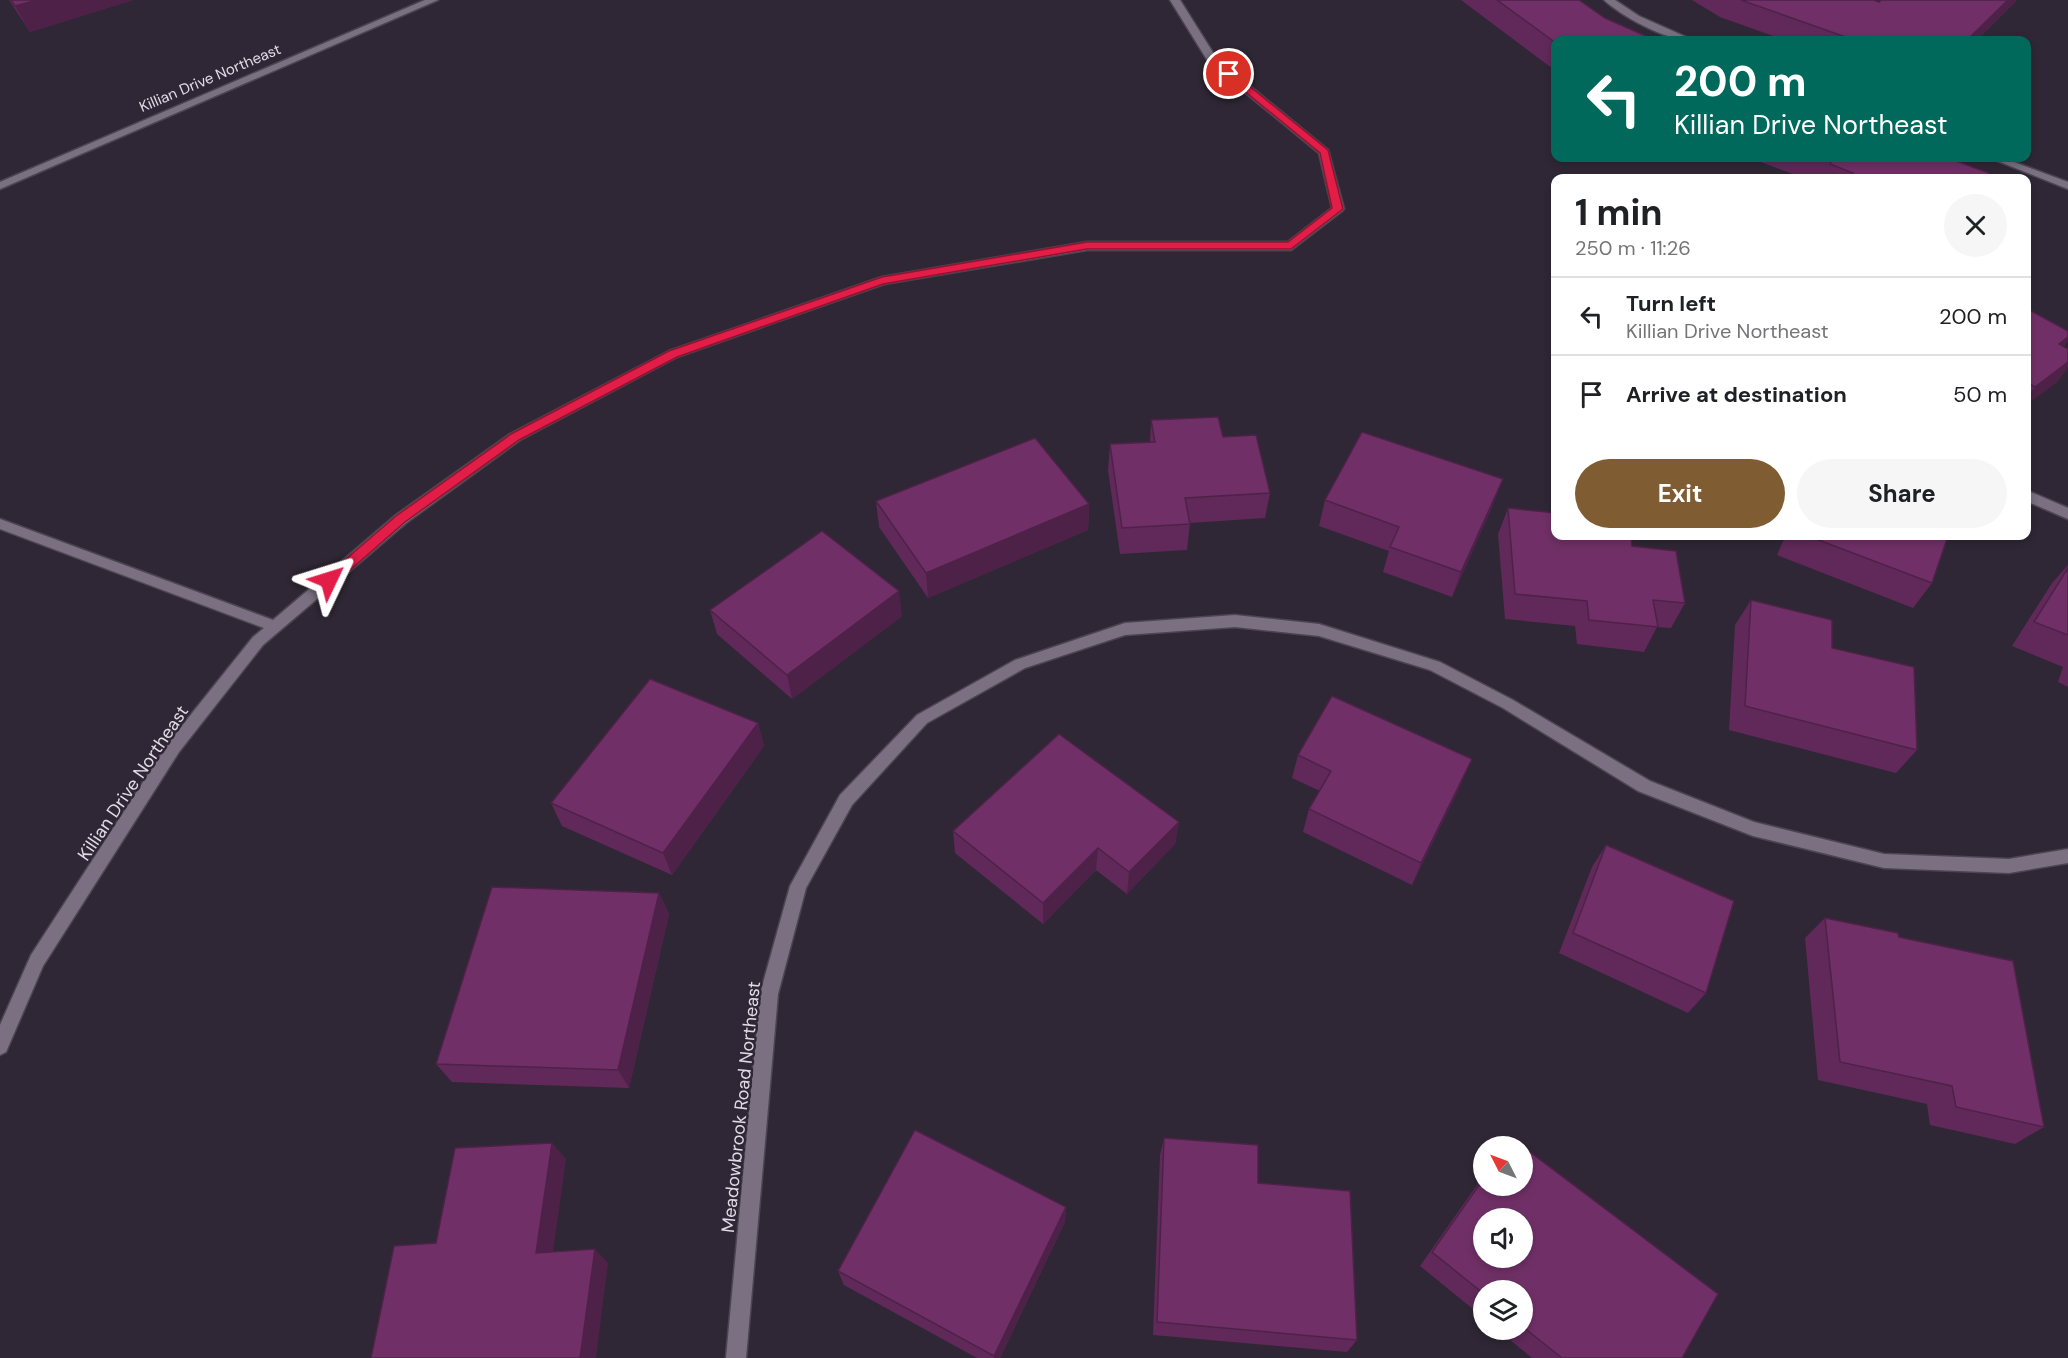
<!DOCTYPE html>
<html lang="en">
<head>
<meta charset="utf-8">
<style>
  :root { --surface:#fff; --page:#f6f6f6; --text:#202124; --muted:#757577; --line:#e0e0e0; --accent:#7f5c32 }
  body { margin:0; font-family:"DM Sans",sans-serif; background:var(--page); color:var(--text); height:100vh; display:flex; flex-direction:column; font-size:22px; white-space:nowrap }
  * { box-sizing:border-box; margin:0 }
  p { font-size:20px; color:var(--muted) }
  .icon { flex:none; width:33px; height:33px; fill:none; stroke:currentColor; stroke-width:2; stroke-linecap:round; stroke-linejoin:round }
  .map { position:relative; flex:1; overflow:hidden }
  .details { position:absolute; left:1551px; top:174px; width:480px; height:366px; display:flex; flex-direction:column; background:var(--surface); border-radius:12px; box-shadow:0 3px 9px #0003 }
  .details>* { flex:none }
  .top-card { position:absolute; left:1551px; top:36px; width:480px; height:126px; border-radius:12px; box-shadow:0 3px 9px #0003; background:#00695c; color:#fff; overflow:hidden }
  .needle { width:39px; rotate:312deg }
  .fabs { position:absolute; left:1473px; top:1136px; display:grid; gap:12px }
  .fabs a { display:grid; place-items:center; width:60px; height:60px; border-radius:50%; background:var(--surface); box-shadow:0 3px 9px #0003; font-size:30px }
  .pin { position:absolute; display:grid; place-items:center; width:51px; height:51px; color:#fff; margin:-26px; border:3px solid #fff; border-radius:50%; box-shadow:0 2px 6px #0007 }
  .me { position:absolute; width:66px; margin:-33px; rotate:49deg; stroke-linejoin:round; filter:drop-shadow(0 0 4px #0008) }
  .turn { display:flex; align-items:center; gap:21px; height:126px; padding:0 24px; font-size:27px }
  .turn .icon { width:78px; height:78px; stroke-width:2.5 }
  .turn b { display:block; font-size:42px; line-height:51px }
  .round { display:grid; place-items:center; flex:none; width:63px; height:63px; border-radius:32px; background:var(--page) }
  .overview { display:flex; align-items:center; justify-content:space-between; height:102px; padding:0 24px }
  h1 { font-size:36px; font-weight:700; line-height:45px }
  .button { display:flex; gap:12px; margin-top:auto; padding:12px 24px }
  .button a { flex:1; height:69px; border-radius:36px; background:var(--accent); color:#fff; font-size:24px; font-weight:700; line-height:69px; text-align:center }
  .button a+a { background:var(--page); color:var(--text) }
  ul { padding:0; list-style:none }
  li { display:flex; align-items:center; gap:18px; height:78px; padding:0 24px; border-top:2px solid var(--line) }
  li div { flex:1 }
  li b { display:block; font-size:22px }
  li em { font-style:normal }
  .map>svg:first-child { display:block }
</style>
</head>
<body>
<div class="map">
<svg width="2068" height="1358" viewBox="0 0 2068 1358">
  <rect width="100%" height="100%" fill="#2f2735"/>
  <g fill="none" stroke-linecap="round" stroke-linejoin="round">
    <defs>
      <g id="street">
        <path d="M 425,0 L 438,0 L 0,189 L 0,182 Z"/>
        <path d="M 1170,0 L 1180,0 L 1217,59 L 1328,150 L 1344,209 L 1342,211 L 1291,250 L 1087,250 L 884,284 L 677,357 L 520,440 L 406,523 L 263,645 L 179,752 L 43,966 L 6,1052 L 0,1055 L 0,1025 L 31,955 L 169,742 L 253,637 L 264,628 L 0,529 L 0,519 L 273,620 L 396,515 L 510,434 L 669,351 L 882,277 L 1087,242 L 1288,242 L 1332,208 L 1319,153 L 1209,63 Z"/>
        <path d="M 1604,0 L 1615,0 L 1639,16 L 1693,40 C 1670,43 1621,16 1604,0 Z"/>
        <path d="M 1990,158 L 2003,158 L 2068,182 L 2068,189 Z"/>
        <path d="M 2026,490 L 2068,508 L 2068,519 L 2026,501 Z"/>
        <path d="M 1235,615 L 1319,624 L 1440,662 L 1513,700 L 1650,781 L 1754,822 L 1884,854 L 2009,859 L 2068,849 L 2068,863 L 2009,873 L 1884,868 L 1753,836 L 1638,791 L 1503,708 L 1430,670 L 1319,636 L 1235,627 L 1125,635 L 1025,668 L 927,723 L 852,805 L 806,888 L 778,994 L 746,1358 L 726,1358 L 760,994 L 790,886 L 840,795 L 917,715 L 1015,660 L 1125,623 Z"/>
      </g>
    </defs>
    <use href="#street" stroke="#4b4551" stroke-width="3"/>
    <use href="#street" fill="#7a7082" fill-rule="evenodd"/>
  </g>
  <g fill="#602959">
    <path d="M 9,0 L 133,0 L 30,32 Z"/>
    <path d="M 1461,0 L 1579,0 L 1556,40 L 1556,69 L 1549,66 Z"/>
    <path d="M 1692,0 L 1874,0 L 1879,2 L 2017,0 L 1977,40 L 1784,40 L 1720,17 Z"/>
    <path d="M 1718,158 L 1729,158 L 1726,161 Z"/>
    <path d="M 1750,158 L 1948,158 L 1986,178 L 1803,178 Z"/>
    <path d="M 2026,308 L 2068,331 L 2068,340 L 2063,347 L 2068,349 L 2068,367 L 2058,381 L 2026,405 Z"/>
    <path d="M 1151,420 L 1223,437 L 1270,493 L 1265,518 L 1190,523 L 1187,550 L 1120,554 L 1108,470 L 1110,444 L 1150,442 Z"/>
    <path d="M 1325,500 L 1493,505 L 1452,597 L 1383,572 L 1389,551 L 1319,526 Z"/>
    <path d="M 876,501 L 1089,504 L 1088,530 L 928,598 L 879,527 Z"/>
    <path d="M 1508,508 L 1632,546 L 1685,603 L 1671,628 L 1657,627 L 1644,652 L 1577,644 L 1575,626 L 1505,619 L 1498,534 Z"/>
    <path d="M 1785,536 L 1948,536 L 1932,583 L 1913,608 L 1777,555 Z"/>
    <path d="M 2068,565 L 2068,687 L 2058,682 L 2063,667 L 2012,646 L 2052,583 Z"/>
    <path d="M 1751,600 L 1832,648 L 1917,750 L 1896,773 L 1729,730 L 1735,625 Z"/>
    <path d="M 710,610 L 902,616 L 792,699 L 717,634 Z"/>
    <path d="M 758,723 L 764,746 L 672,875 L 562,826 L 551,803 Z"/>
    <path d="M 1298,755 L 1462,782 L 1412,885 L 1303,832 L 1309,809 L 1320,791 L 1292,778 Z"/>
    <path d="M 1179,822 L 1175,844 L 1127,894 L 1096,870 L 1043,924 L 955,853 L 953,831 Z"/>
    <path d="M 1606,845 L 1706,993 L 1688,1013 L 1559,953 L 1592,867 Z"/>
    <path d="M 659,893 L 669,914 L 629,1088 L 452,1082 L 436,1064 Z"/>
    <path d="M 1825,918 L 1899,937 L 2044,1127 L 2015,1144 L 1930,1125 L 1927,1104 L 1818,1080 L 1805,938 Z"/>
    <path d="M 1164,1138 L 1258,1183 L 1357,1340 L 1347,1352 L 1153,1335 L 1160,1155 Z"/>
    <path d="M 1484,1175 L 1484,1185 L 1682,1358 L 1532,1358 L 1497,1329 L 1522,1329 L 1522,1290 L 1484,1290 L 1484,1318 L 1420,1266 Z"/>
    <path d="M 1066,1207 L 1065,1222 L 1000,1358 L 977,1358 L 844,1285 L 838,1271 Z"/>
  </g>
  <g fill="#4e2248">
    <path d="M 37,0 L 133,0 L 30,32 L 15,6 Z"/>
    <path d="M 2008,0 L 2017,0 L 1977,40 L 1967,40 Z"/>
    <path d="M 2068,337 L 2068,340 L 2054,359 L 2059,344 Z"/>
    <path d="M 2068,362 L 2068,367 L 2058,381 L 2026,405 L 2026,398 L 2035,387 Z"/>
    <path d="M 1503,479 L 1493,505 L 1452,597 L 1461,572 Z"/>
    <path d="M 1089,504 L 1088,530 L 928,598 L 926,573 Z"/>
    <path d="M 899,591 L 902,616 L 792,699 L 787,675 Z"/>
    <path d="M 758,723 L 764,746 L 672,875 L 663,853 Z"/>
    <path d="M 1472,759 L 1462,782 L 1412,885 L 1421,863 Z"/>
    <path d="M 1179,822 L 1175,844 L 1127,894 L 1129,872 Z"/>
    <path d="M 1098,848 L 1096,870 L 1043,924 L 1043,903 Z"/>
    <path d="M 659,893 L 669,914 L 629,1088 L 618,1070 Z"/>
    <path d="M 552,1143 L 566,1159 L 551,1267 L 536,1253 Z"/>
    <path d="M 1066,1207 L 1065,1222 L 1000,1358 L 994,1358 L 994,1356 Z"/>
    <path d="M 595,1249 L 608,1263 L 596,1358 L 580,1358 Z"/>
  </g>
  <g fill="#703067" stroke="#4e2248" stroke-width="1.5" fill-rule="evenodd">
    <path d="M 11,0 L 37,0 L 15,6 Z"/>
    <path d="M 1497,0 L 1579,0 L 1605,18 L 1655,40 L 1556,40 L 1556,43 Z"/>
    <path d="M 1741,0 L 1874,0 L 1879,2 L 1881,0 L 2008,0 L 1967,40 L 1969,40 L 1854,40 Z"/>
    <path d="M 1820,158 L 1948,158 L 1989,173 L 1984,178 L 1848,178 L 1853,173 L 1830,164 L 1831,162 Z"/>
    <path d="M 2026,308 L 2068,331 L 2068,337 L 2059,344 L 2068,349 L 2068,362 L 2035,387 L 2026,382 Z"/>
    <path d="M 1218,417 L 1223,437 L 1256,435 L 1270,493 L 1185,498 L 1190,524 L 1122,528 L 1110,444 L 1155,442 L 1151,420 Z"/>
    <path d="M 1362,432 L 1503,479 L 1461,572 L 1390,547 L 1399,527 L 1325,500 Z"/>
    <path d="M 1035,438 L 1089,504 L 926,573 L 876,501 Z"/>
    <path d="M 1508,508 L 1556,513 L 1556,536 L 1631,536 L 1632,546 L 1676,551 L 1685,603 L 1653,600 L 1658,627 L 1589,620 L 1587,601 L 1515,594 Z"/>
    <path d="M 822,531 L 899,591 L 787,675 L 710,610 Z"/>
    <path d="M 1808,536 L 1948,536 L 1932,583 Z"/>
    <path d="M 2068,568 L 2068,635 L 2034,622 Z"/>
    <path d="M 1751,600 L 1832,620 L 1832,648 L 1914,667 L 1917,750 L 1745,706 Z"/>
    <path d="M 650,679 L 758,723 L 663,853 L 551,803 Z"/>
    <path d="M 1332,696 L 1472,759 L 1421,863 L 1309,809 L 1331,771 L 1298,755 Z"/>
    <path d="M 1059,734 L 1179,822 L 1129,872 L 1098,848 L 1043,903 L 953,831 Z"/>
    <path d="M 1606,845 L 1734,901 L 1706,993 L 1573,933 Z"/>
    <path d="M 492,887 L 659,893 L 618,1070 L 436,1064 Z"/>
    <path d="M 1825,918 L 1898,933 L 1899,937 L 2013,961 L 2044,1127 L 1956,1107 L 1952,1086 L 1840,1062 Z"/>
    <path d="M 915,1130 L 1066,1207 L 994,1356 L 838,1271 Z"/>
    <path d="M 1164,1138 L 1258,1145 L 1258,1183 L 1350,1191 L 1357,1340 L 1157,1322 Z"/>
    <path d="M 1511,1138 L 1522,1146 L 1506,1146 Z"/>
    <path d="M 552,1143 L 536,1253 L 595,1249 L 580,1358 L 371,1358 L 394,1246 L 436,1243 L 455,1148 Z"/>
    <path d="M 1522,1146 L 1718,1294 L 1682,1358 L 1562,1358 L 1522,1326 L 1522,1290 L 1484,1290 L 1484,1294 L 1432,1252 L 1484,1178 L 1484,1185 L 1522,1185 ZM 1484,1218 L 1522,1218 L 1522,1257 L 1484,1257 Z"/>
  </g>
  <path fill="#e11d48" stroke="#92132f" stroke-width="1.5" d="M 1226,72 L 1232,72 L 1328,150 L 1343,209 L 1291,249 L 1087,249 L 883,284 L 677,357 L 519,440 L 405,522 L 334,584 L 325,584 L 323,580 L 325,577 L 396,516 L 511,434 L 669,351 L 882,277 L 1087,242 L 1288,242 L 1332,208 L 1320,153 L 1226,76 Z"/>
  <g text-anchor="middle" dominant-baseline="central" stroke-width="5" stroke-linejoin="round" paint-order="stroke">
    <g font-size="15" fill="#e0dae4" stroke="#2f2735">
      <text transform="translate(210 78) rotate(-23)">Killian Drive Northeast</text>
    </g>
    <g font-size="18" fill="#e0dae4" stroke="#2f2735">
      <text transform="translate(133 783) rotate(-56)">Killian Drive Northeast</text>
      <text transform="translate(741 1107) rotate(-84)">Meadowbrook Road Northeast</text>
    </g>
  </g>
</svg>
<div class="fabs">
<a><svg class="needle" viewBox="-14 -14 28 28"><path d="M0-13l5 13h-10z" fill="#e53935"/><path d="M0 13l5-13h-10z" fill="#757577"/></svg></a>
<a><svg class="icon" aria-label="sound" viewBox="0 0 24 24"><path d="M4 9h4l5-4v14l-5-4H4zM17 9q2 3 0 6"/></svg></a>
<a><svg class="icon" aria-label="layers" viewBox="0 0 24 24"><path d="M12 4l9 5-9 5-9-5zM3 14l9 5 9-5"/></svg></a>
</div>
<div class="pin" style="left:1229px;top:74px;background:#d93025"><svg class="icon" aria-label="arrive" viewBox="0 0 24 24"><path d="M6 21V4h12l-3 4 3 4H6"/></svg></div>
<svg class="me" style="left:329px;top:580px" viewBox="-20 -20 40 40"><path d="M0-17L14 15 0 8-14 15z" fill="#e11d48" stroke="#fff" stroke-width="4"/></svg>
<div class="top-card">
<div class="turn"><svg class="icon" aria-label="left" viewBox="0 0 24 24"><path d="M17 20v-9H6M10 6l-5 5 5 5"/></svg><div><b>200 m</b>Killian Drive Northeast</div></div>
</div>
<section class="details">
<div class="overview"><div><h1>1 min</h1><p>250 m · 11:26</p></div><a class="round"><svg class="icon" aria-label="close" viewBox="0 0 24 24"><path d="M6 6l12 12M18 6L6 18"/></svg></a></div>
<ul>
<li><svg class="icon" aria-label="left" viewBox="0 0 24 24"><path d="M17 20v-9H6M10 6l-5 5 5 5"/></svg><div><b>Turn left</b><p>Killian Drive Northeast</p></div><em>200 m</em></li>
<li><svg class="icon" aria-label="arrive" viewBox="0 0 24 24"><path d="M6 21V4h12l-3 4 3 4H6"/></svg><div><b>Arrive at destination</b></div><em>50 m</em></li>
</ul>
<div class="button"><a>Exit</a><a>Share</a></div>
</section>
</div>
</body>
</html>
